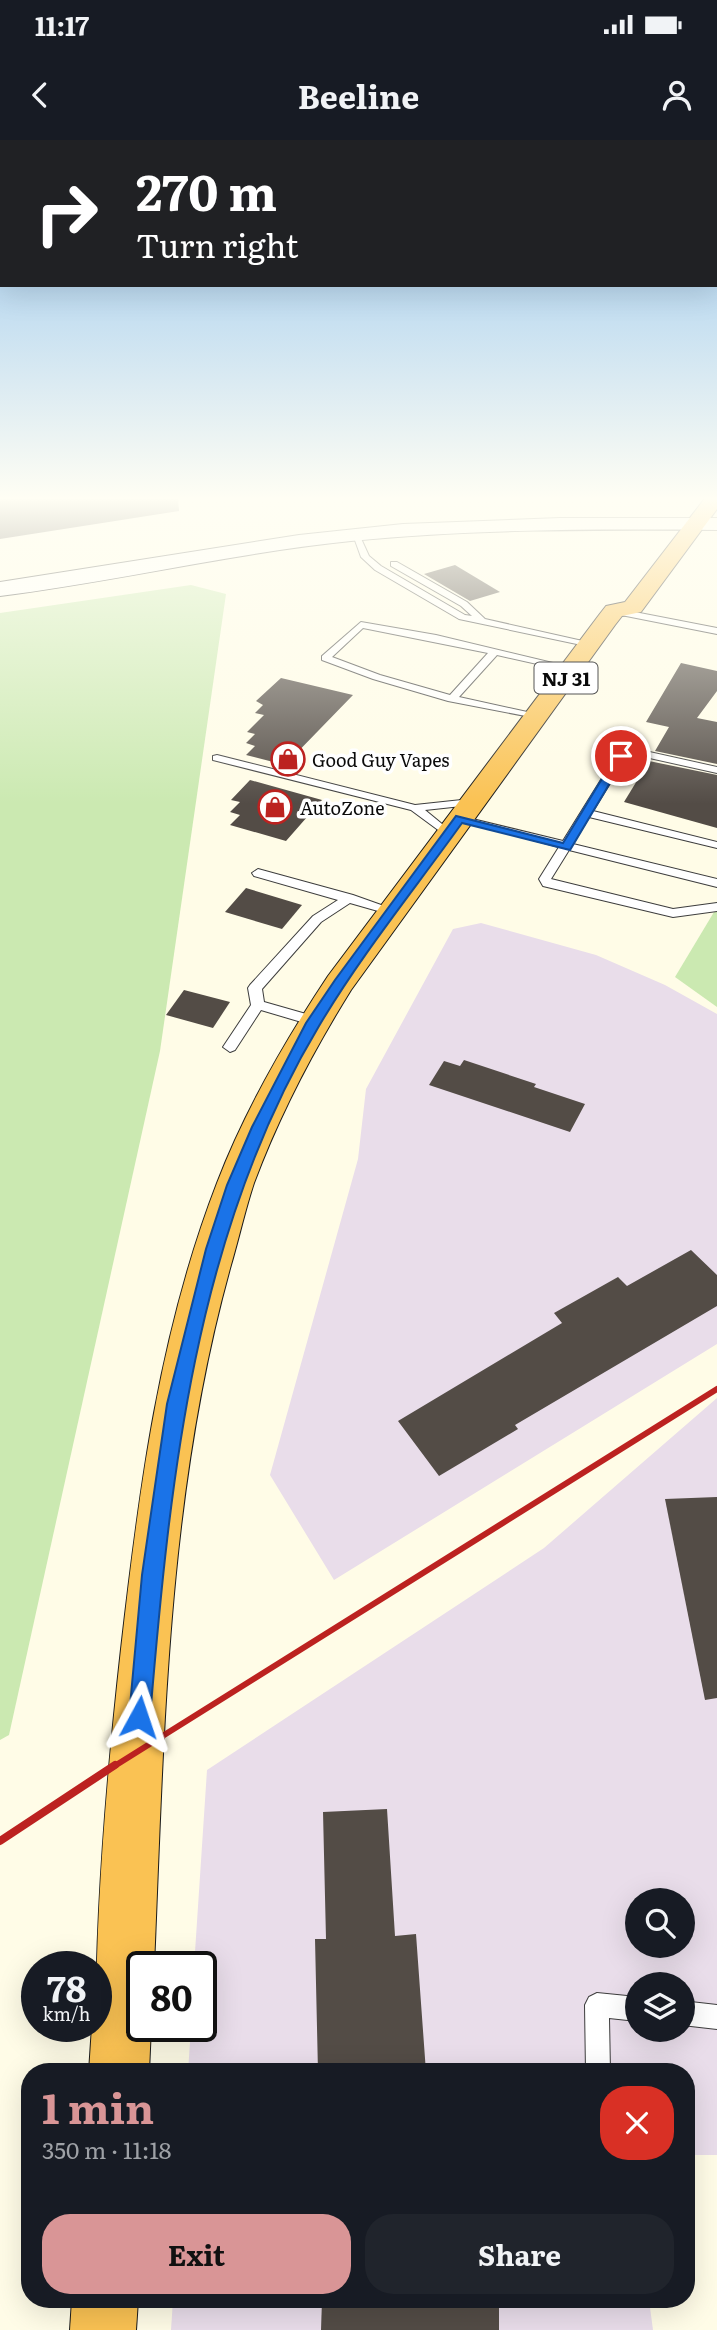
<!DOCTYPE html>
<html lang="en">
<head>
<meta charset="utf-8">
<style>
  :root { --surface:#171b24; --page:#20242c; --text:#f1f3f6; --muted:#9ea1a6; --accent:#d99596 }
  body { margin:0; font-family:Literata,serif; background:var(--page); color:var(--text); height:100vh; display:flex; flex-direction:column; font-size:26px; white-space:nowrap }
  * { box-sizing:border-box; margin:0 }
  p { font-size:23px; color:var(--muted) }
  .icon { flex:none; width:38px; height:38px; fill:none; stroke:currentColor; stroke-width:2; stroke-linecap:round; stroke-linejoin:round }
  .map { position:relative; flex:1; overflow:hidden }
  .sheet { position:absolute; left:21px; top:1923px; width:674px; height:245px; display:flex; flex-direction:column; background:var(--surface); border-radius:28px; box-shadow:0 7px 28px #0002 }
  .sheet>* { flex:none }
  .top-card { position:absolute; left:0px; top:0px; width:718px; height:147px; box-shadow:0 7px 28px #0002; background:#202124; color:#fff; overflow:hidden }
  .fabs { position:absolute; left:625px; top:1748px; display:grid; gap:14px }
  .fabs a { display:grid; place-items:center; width:70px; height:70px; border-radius:50%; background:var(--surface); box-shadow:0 7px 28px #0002; font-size:35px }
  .speed { position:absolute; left:21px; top:1811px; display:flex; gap:14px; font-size:35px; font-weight:700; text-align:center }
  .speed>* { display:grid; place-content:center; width:91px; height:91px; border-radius:50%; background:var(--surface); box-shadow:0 7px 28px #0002; line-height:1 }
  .speed small { font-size:18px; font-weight:400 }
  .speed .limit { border:4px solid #111; border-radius:10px; background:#fff; color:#111 }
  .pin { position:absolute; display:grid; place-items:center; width:60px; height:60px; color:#fff; margin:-30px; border:4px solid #fff; border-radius:50%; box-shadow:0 2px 7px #0007 }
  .me { position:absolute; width:77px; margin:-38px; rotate:5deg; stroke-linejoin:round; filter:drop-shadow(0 0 5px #0008) }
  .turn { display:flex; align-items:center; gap:24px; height:147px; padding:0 21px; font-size:32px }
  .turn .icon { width:91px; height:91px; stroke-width:2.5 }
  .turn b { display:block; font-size:49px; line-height:60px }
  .round { display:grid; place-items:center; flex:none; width:74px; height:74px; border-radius:28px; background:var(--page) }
  .head { display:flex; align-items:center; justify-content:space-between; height:119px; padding:0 21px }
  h1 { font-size:42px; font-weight:700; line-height:52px; color:var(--accent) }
  .primary-button { display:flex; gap:14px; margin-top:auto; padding:14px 21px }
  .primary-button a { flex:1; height:80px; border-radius:28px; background:var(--accent); color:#111; font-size:28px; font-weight:700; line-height:80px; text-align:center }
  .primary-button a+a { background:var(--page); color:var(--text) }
  .status { display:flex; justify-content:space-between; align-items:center; height:49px; padding:0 35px; background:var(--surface); direction:ltr }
  .status svg { height:19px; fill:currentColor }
  header { display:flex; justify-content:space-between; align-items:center; height:91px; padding:0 21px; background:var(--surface); font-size:32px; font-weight:700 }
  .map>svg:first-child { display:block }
</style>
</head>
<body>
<div class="status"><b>11:17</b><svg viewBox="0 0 49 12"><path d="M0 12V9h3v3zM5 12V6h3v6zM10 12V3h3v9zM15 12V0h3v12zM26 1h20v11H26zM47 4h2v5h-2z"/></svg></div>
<header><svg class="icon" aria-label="back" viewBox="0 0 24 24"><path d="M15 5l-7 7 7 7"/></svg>Beeline<svg class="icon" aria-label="person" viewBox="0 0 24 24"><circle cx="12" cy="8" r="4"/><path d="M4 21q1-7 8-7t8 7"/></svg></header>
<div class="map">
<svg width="717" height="2190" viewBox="0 0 717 2190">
  <rect width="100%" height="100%" fill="#fffce7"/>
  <g fill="#e9ddea" fill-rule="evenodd">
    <path d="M 481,783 L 596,815 L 665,845 L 717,874 L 717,1204 L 334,1440 L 270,1335 L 358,1019 L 366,949 L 453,789 Z"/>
    <path d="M 717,1258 L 717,2015 L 686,2015 L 686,1932 L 188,1932 L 191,1887 L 201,1886 L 201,1827 L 194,1827 L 207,1630 L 544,1408 ZM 637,1760 L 682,1760 L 682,1806 L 637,1806 ZM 637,1844 L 682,1844 L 682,1890 L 637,1890 Z"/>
    <path d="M 173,2160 L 649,2160 L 653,2190 L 171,2190 Z"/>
  </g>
  <g fill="#cbe9b1">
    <path d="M 191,445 L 226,454 L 160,911 L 9,1595 L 0,1600 L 0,473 Z"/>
    <path d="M 717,767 L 717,867 L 675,837 Z"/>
  </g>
  <g fill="#534c46">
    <path d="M 0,357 L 178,357 L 179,371 L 0,399 Z"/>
    <path d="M 455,425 L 500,452 L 470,461 L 424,434 Z"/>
    <path d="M 681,523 L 717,531 L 717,551 L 697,578 L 717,582 L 717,624 L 655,611 L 669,587 L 646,582 Z"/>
    <path d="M 281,538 L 353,555 L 285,625 L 246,615 L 255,606 L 246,603 L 255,594 L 247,592 L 264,575 L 255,573 L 263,565 L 256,561 Z"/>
    <path d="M 649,621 L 717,635 L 717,688 L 624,662 Z"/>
    <path d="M 250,640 L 322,660 L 286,701 L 230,685 L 240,675 L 230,672 L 240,662 L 231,660 Z"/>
    <path d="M 246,748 L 302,765 L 282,789 L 225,772 Z"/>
    <path d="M 184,850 L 230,862 L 213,888 L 166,875 Z"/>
    <path d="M 464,920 L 536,944 L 534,947 L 585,964 L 570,992 L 429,945 L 444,921 L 460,926 Z"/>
    <path d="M 691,1110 L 717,1135 L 717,1166 L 515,1285 L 518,1289 L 439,1336 L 398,1281 L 562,1183 L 554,1173 L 618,1137 L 627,1146 Z"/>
    <path d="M 717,1357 L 717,1558 L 705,1560 L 665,1359 Z"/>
    <path d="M 387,1669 L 395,1796 L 416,1794 L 426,1932 L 318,1932 L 315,1799 L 326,1799 L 323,1672 Z"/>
    <path d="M 322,2160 L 499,2160 L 499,2190 L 321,2190 Z"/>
  </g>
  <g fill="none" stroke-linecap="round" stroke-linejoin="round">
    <defs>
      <g id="service">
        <path d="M 352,392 L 358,392 L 369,416 L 381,426 L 465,475 L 472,476 L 461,466 L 391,426 L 391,422 L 397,422 L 467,462 L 485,479 L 596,504 L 591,507 L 459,479 L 375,430 L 361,417 Z"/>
        <path d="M 614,468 L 717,488 L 717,494 L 611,473 L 611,469 Z"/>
        <path d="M 361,482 L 436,495 L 578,529 L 573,532 L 497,515 L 459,557 L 541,575 L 541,579 L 448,561 L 373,539 L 322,520 L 322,516 ZM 363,488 L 488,513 L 450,555 L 380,535 L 332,517 Z"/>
        <path d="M 645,611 L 717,627 L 717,633 L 645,617 L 625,619 L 593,671 L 717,702 L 717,708 L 589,677 L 573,704 L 717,739 L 717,747 L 569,710 L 551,739 L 673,769 L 717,763 L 717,771 L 673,777 L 543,746 L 539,739 L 559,707 L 454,679 L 460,676 L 563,701 L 617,614 Z"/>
        <path d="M 217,615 L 415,665 L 471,659 L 477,662 L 471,665 L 425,670 L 453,693 L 455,695 L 449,698 L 411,670 L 213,620 L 213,616 Z"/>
        <path d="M 258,729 L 353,755 L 398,771 L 392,775 L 350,763 L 321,782 L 262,849 L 264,862 L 320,878 L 322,881 L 320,884 L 315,886 L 261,870 L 235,910 L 230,912 L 223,907 L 251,865 L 248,848 L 250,845 L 313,776 L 338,760 L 254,736 L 252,733 Z"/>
        <path d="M 597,1853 L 637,1857 L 637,1881 L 609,1878 L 610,1932 L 586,1932 L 585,1865 L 589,1857 Z"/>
        <path d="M 682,1861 L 717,1865 L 717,1889 L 682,1885 Z"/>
      </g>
      <path id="tertiary" d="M 560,378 L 717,378 L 717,390 C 595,389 473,389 351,401 C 233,413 118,441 0,456 L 0,442 L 299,395 L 403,384 Z"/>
      <g id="trunk">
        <path d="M 706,357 L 717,357 L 717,369 L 641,472 L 622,476 L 615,485 L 351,850 C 313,911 279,976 254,1043 C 245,1070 239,1098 231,1125 C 167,1353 164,1592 154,1827 L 142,1827 L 142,1886 L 151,1886 L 149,1932 L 89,1932 L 92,1886 L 96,1886 C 96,1761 107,1634 121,1509 C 139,1351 159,1193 217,1043 C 245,970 285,901 328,836 L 599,475 L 606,466 L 625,462 Z"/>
        <path d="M 72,2160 L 138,2160 L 136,2190 L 70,2190 Z"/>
      </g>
    </defs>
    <use href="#service" stroke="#3d3d3d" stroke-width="2"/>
    <use href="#tertiary" stroke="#3d3d3d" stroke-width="2"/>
    <use href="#trunk" stroke="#1b1b1b" stroke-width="2"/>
    <use href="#service" fill="#fff" fill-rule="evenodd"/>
    <use href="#tertiary" fill="#fff" fill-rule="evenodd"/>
    <use href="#trunk" fill="#fac253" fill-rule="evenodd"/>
    <path stroke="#bc2220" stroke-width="6" d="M 113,1627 L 717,1249"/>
    <path stroke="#bc2220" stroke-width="8" d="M 0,1701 L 115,1625"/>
  </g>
  <linearGradient id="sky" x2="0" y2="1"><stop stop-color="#8fc2ee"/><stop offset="0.54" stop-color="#fffef4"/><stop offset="1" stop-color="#fffef4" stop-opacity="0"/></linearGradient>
  <rect width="717" height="664" fill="url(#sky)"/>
  <path fill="#1a73e8" stroke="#114b97" stroke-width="2" d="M 617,614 L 626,616 L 570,710 L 462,683 C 414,750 361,815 319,886 C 194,1094 170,1340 150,1577 L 147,1585 L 139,1588 L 132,1585 L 129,1577 L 142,1435 L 167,1264 L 206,1109 L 227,1045 L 252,987 L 306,883 L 335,840 L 456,676 L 563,703 Z"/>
  <defs>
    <symbol id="shop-ring" viewBox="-11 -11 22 22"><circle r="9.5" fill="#fff" stroke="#bc2220" stroke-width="1.5"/><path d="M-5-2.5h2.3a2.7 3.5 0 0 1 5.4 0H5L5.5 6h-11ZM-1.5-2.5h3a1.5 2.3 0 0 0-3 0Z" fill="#bc2220"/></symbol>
  </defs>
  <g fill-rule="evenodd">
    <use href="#shop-ring" x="269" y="600" width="38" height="38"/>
    <use href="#shop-ring" x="256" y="648" width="38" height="38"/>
  </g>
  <g text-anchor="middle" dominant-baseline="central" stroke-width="7" stroke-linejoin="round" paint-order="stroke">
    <g font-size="18" fill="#0a0a0a" stroke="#fff" text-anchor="start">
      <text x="312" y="619">Good Guy Vapes</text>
      <text x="300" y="667">AutoZone</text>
    </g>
    <rect fill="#fff" stroke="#545454" stroke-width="2" x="534.5" y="522.5" width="63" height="31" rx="5"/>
    <g font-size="19" font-weight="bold" fill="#0a0a0a">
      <text x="566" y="538">NJ 31</text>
    </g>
  </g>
</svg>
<div class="fabs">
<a><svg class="icon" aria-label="search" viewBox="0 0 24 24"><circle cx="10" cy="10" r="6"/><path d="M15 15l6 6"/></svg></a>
<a><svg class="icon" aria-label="layers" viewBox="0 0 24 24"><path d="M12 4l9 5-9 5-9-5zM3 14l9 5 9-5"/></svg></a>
</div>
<div class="speed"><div>78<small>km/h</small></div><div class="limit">80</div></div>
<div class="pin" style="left:621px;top:616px;background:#d93025"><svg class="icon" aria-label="arrive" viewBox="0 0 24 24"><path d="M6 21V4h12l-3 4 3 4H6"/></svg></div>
<svg class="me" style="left:139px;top:1577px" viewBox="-20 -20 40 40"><path d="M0-17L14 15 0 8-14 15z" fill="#1a73e8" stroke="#fff" stroke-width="4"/></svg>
<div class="top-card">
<div class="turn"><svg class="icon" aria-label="right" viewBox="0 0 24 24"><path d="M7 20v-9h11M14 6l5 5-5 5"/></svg><div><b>270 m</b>Turn right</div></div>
</div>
<section class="sheet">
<div class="head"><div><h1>1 min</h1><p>350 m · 11:18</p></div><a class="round" style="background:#d93025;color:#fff"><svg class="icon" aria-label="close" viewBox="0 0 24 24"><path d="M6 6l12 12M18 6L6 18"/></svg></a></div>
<div class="primary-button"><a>Exit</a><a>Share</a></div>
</section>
</div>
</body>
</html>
